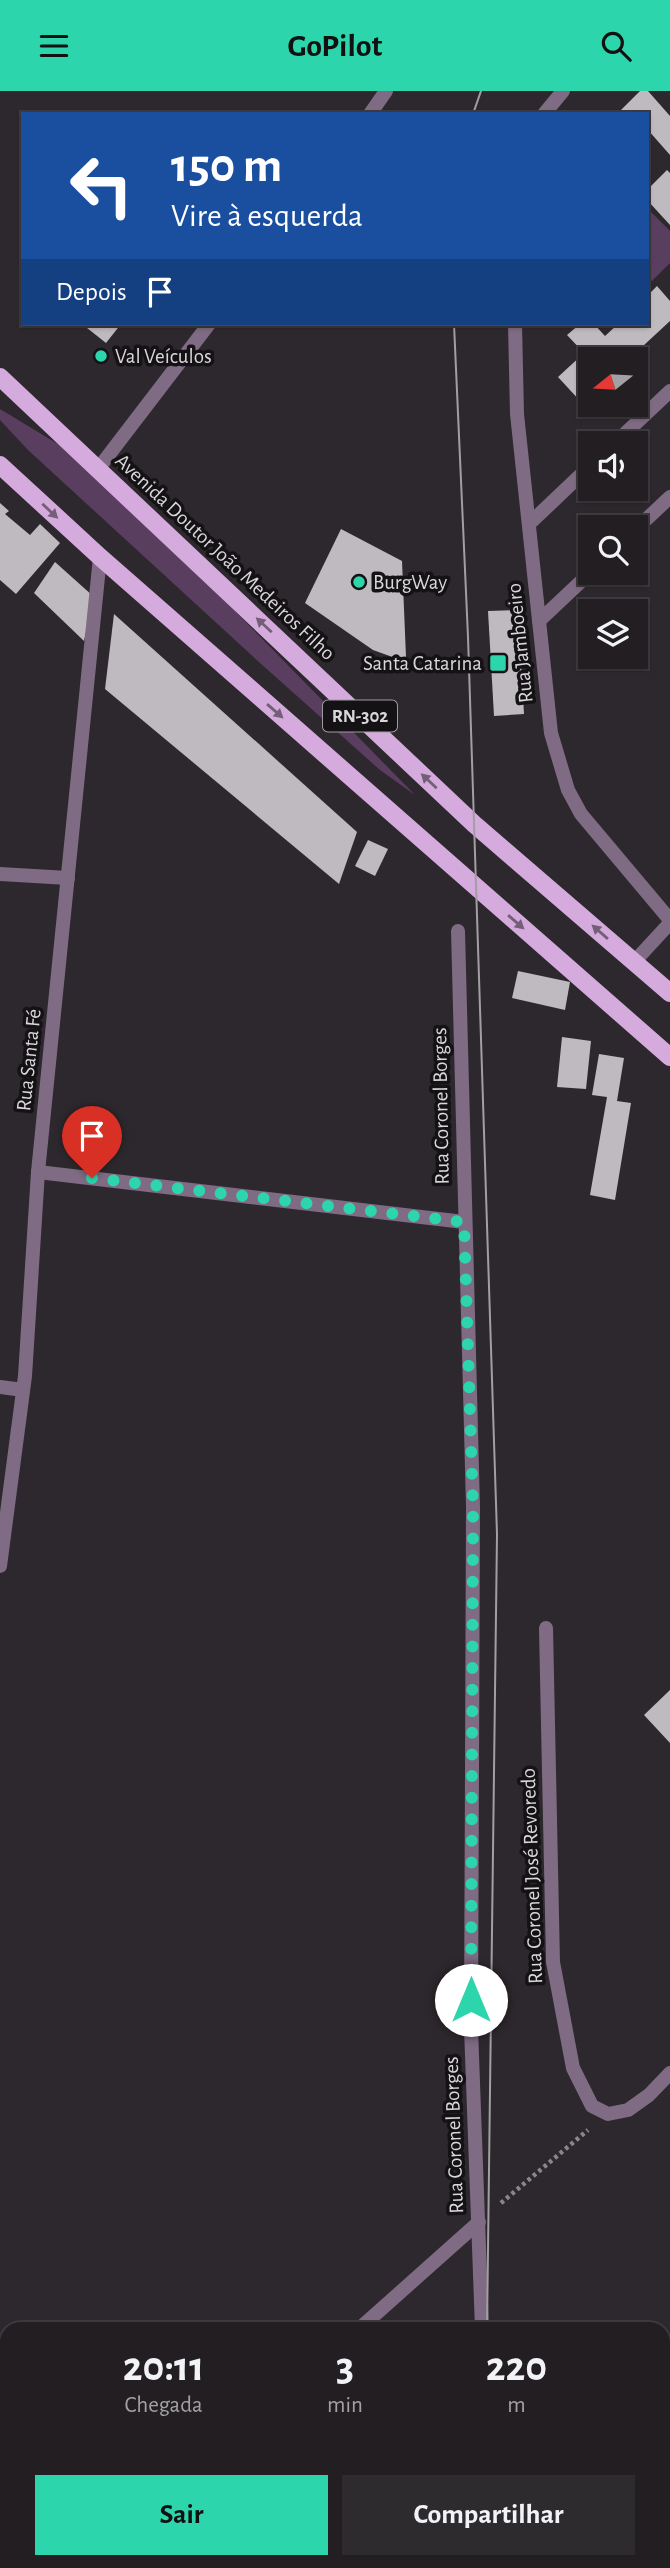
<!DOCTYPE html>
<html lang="pt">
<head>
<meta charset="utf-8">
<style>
  :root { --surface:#221e22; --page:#2e2b2f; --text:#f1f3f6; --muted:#a2a2a5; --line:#3f3c40; --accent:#2cd5ab }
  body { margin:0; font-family:"Alegreya Sans",sans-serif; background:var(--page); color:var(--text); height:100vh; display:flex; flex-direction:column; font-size:26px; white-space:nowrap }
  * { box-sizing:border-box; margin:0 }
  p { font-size:23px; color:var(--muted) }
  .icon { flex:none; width:38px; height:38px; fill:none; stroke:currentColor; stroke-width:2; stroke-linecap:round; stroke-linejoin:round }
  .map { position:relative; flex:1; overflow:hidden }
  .panel { position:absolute; left:0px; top:2231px; width:670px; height:247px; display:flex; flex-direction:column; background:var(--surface); border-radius:21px 21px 0 0; box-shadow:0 2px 5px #0004,0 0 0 2px var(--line) }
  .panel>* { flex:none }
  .top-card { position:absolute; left:21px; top:21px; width:628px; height:214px; border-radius:0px; box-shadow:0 2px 5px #0004,0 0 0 2px var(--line); background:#1a4fa0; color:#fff; overflow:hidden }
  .needle { width:46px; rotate:252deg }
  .fabs { position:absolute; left:578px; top:256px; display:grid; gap:14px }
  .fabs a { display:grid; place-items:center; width:70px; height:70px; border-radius:0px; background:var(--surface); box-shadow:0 2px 5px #0004,0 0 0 2px var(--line); font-size:35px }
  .pin { position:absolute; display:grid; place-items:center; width:60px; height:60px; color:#fff; margin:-72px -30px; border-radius:50% 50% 50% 0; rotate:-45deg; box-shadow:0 0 7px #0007 }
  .pin .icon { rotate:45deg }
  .me { position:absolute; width:77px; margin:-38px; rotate:0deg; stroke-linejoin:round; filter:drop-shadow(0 0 5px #0008) }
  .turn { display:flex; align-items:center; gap:24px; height:147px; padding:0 35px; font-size:32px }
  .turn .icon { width:91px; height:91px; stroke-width:2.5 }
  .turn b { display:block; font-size:49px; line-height:60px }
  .then { display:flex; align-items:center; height:66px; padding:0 35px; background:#0003; gap:14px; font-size:26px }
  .eta { display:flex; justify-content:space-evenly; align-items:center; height:119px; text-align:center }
  .eta b { font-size:42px; font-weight:700; line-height:49px }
  .button { display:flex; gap:14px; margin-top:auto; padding:14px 35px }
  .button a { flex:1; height:80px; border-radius:0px; background:var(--accent); color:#111; font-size:28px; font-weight:700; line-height:80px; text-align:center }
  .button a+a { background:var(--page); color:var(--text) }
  header { display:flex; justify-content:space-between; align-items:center; height:91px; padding:0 35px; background:var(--accent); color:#111; font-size:32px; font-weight:700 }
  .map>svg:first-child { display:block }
</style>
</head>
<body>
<header><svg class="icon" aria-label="menu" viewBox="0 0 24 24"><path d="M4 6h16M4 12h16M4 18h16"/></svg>GoPilot<svg class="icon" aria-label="search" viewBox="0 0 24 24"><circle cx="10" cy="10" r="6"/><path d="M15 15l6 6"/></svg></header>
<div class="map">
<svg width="670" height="2477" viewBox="0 0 670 2477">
  <rect width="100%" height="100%" fill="#2d282d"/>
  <g fill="#5a3e5f">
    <path d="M 648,118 L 670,140 L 670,172 L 652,190 L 648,186 Z"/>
    <path d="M 0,318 L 91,373 L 415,704 L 380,679 L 260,572 L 28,359 L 0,329 Z"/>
  </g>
  <g fill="#bfb9c0">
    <path d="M 640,0 L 648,0 L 670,25 L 670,64 L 648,39 L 648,23 L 617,23 Z"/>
    <path d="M 667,79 L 670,82 L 670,134 L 648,110 L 648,98 Z"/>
    <path d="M 657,195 L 670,210 L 670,230 L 629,268 L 622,268 L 614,260 L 605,268 L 590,268 L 590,303 L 581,311 L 558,286 L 584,262 L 567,244 L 580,233 L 594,233 L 605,245 L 618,233 L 648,233 L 648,204 Z"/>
    <path d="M 82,233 L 121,233 L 106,252 Z"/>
    <path d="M 0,412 L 9,420 L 5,423 L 30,444 L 40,433 L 60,452 L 16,503 L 0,489 Z"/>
    <path d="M 341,438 L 402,470 L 406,566 L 398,568 L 373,559 L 305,512 Z"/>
    <path d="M 55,471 L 93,505 L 84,550 L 34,502 Z"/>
    <path d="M 518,519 L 524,623 L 494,625 L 488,520 Z"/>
    <path d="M 114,523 L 357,741 L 339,793 L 105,598 Z"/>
    <path d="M 368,749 L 388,758 L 375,785 L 355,775 Z"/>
    <path d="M 518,880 L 570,891 L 565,919 L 512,907 Z"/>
    <path d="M 562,946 L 591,950 L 586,998 L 557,996 Z"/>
    <path d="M 599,963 L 624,967 L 617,1010 L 631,1012 L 615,1109 L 590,1104 L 607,1006 L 592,1004 Z"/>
    <path d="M 670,1599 L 670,1652 L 644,1624 Z"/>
  </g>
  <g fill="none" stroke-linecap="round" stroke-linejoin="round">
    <path stroke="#8a868a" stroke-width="4.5" stroke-dasharray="3.5 3.5" stroke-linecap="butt" d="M 501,2112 L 588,2039"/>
    <g stroke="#7f6b83" stroke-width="14">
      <path d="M 370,23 L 386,0"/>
      <path d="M 544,23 L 563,0"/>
      <path d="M 515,233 L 517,323 L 551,642 L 568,699 L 581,723 L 670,829"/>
      <path d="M 615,352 L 670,300"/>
      <path d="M 98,378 L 209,233"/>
      <path d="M 529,433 L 590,375"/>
      <path d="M 635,439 L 670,406"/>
      <path d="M 539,530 L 591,481"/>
      <path d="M 0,783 L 68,787"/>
      <path d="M 458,840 L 473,1416 L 471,1937 L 482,2238"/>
      <path d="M 634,871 L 670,832"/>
      <path d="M 38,1081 L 464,1131"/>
      <path d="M 0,1296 L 23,1299"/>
      <path d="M 0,1475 L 25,1285 L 38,1081 L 100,466"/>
      <path d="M 546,1537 L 553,1871 L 573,1977 L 592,2015 L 608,2023 L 628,2019 L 649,2004 L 670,1982"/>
      <path d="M 359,2238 L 479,2131"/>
      <path d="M 0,2300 L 7,2306"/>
      <path d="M 43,2477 L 54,2471"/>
      <path d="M 479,2477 L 479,2471"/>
    </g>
    <g stroke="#d5abdd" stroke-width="18">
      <path d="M 0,286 L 474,733 L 670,902"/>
      <path d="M 0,374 L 100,466 L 670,966"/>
    </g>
    <g stroke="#a29fa2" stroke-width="2">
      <path d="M 473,23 L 481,0"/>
      <path d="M 454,233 L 468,546 L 497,1443 L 487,2238"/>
      <path d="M 484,2477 L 484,2471"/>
    </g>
  </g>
  <defs><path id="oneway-solid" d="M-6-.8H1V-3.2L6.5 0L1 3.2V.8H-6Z" transform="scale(1.75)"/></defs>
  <g fill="#745e78">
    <use href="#oneway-solid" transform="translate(50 420) rotate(43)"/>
    <use href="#oneway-solid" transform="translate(264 534) rotate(-137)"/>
    <use href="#oneway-solid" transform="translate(275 620) rotate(41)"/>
    <use href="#oneway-solid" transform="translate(429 690) rotate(-137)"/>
    <use href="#oneway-solid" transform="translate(516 831) rotate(41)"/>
    <use href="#oneway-solid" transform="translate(600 841) rotate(-139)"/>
  </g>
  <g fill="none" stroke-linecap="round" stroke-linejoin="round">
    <path stroke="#2cd5ab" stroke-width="12" stroke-dasharray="0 21.6" d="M 92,1087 L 464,1131 L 473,1416 L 471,1909"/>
  </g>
  <g fill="#2cd5ab" stroke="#141214" stroke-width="2.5">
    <circle cx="101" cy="265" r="7"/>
    <circle cx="359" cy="491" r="7"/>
    <rect x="489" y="563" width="18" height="18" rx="3.5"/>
  </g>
  <g text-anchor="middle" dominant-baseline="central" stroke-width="7" stroke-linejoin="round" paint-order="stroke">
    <rect fill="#141214" stroke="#9f9c9f" stroke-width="2" x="323" y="609.5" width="74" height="31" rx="5"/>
    <g font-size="19" font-weight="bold" fill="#dad7da">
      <text x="360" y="625">RN-302</text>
    </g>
    <g font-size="21" fill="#dad7da" stroke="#141214" text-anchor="start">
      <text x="115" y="265">Val Veículos</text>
      <text x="373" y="491">BurgWay</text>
      <text x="482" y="572" text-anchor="end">Santa Catarina</text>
    </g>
    <g font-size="21" fill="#dad7da" stroke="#141214">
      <text transform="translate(225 466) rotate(43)">Avenida Doutor João Medeiros Filho</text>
      <text transform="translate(520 552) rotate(-96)">Rua Jamboeiro</text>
      <text transform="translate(29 969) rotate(-84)">Rua Santa Fé</text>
      <text transform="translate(441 1015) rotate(-91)">Rua Coronel Borges</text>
      <text transform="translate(532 1785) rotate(-92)">Rua Coronel José Revoredo</text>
      <text transform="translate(454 2044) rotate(-92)">Rua Coronel Borges</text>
    </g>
  </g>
</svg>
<div class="fabs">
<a><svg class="needle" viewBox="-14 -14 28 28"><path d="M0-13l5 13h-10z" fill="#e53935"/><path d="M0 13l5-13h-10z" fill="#a2a2a5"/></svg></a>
<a><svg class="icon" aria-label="sound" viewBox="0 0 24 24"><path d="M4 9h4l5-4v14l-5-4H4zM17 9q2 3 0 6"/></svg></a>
<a><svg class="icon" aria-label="search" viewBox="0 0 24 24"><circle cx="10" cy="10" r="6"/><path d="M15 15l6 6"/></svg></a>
<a><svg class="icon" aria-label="layers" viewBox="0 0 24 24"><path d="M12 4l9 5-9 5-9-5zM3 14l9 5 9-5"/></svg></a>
</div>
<div class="pin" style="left:92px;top:1087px;background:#d93025"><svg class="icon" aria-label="arrive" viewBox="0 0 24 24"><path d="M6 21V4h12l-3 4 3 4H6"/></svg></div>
<svg class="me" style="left:471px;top:1909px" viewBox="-20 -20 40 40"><circle r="19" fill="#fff"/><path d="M0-13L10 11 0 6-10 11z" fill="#2cd5ab"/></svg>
<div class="top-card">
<div class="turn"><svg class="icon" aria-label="left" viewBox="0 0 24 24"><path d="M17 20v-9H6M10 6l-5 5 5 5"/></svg><div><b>150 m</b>Vire à esquerda</div></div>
<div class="then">Depois<svg class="icon" aria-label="arrive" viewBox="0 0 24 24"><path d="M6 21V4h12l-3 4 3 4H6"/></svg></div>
</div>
<section class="panel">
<div class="eta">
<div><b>20:11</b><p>Chegada</p></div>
<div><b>3</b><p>min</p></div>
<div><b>220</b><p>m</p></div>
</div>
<div class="button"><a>Sair</a><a>Compartilhar</a></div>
</section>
</div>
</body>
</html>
